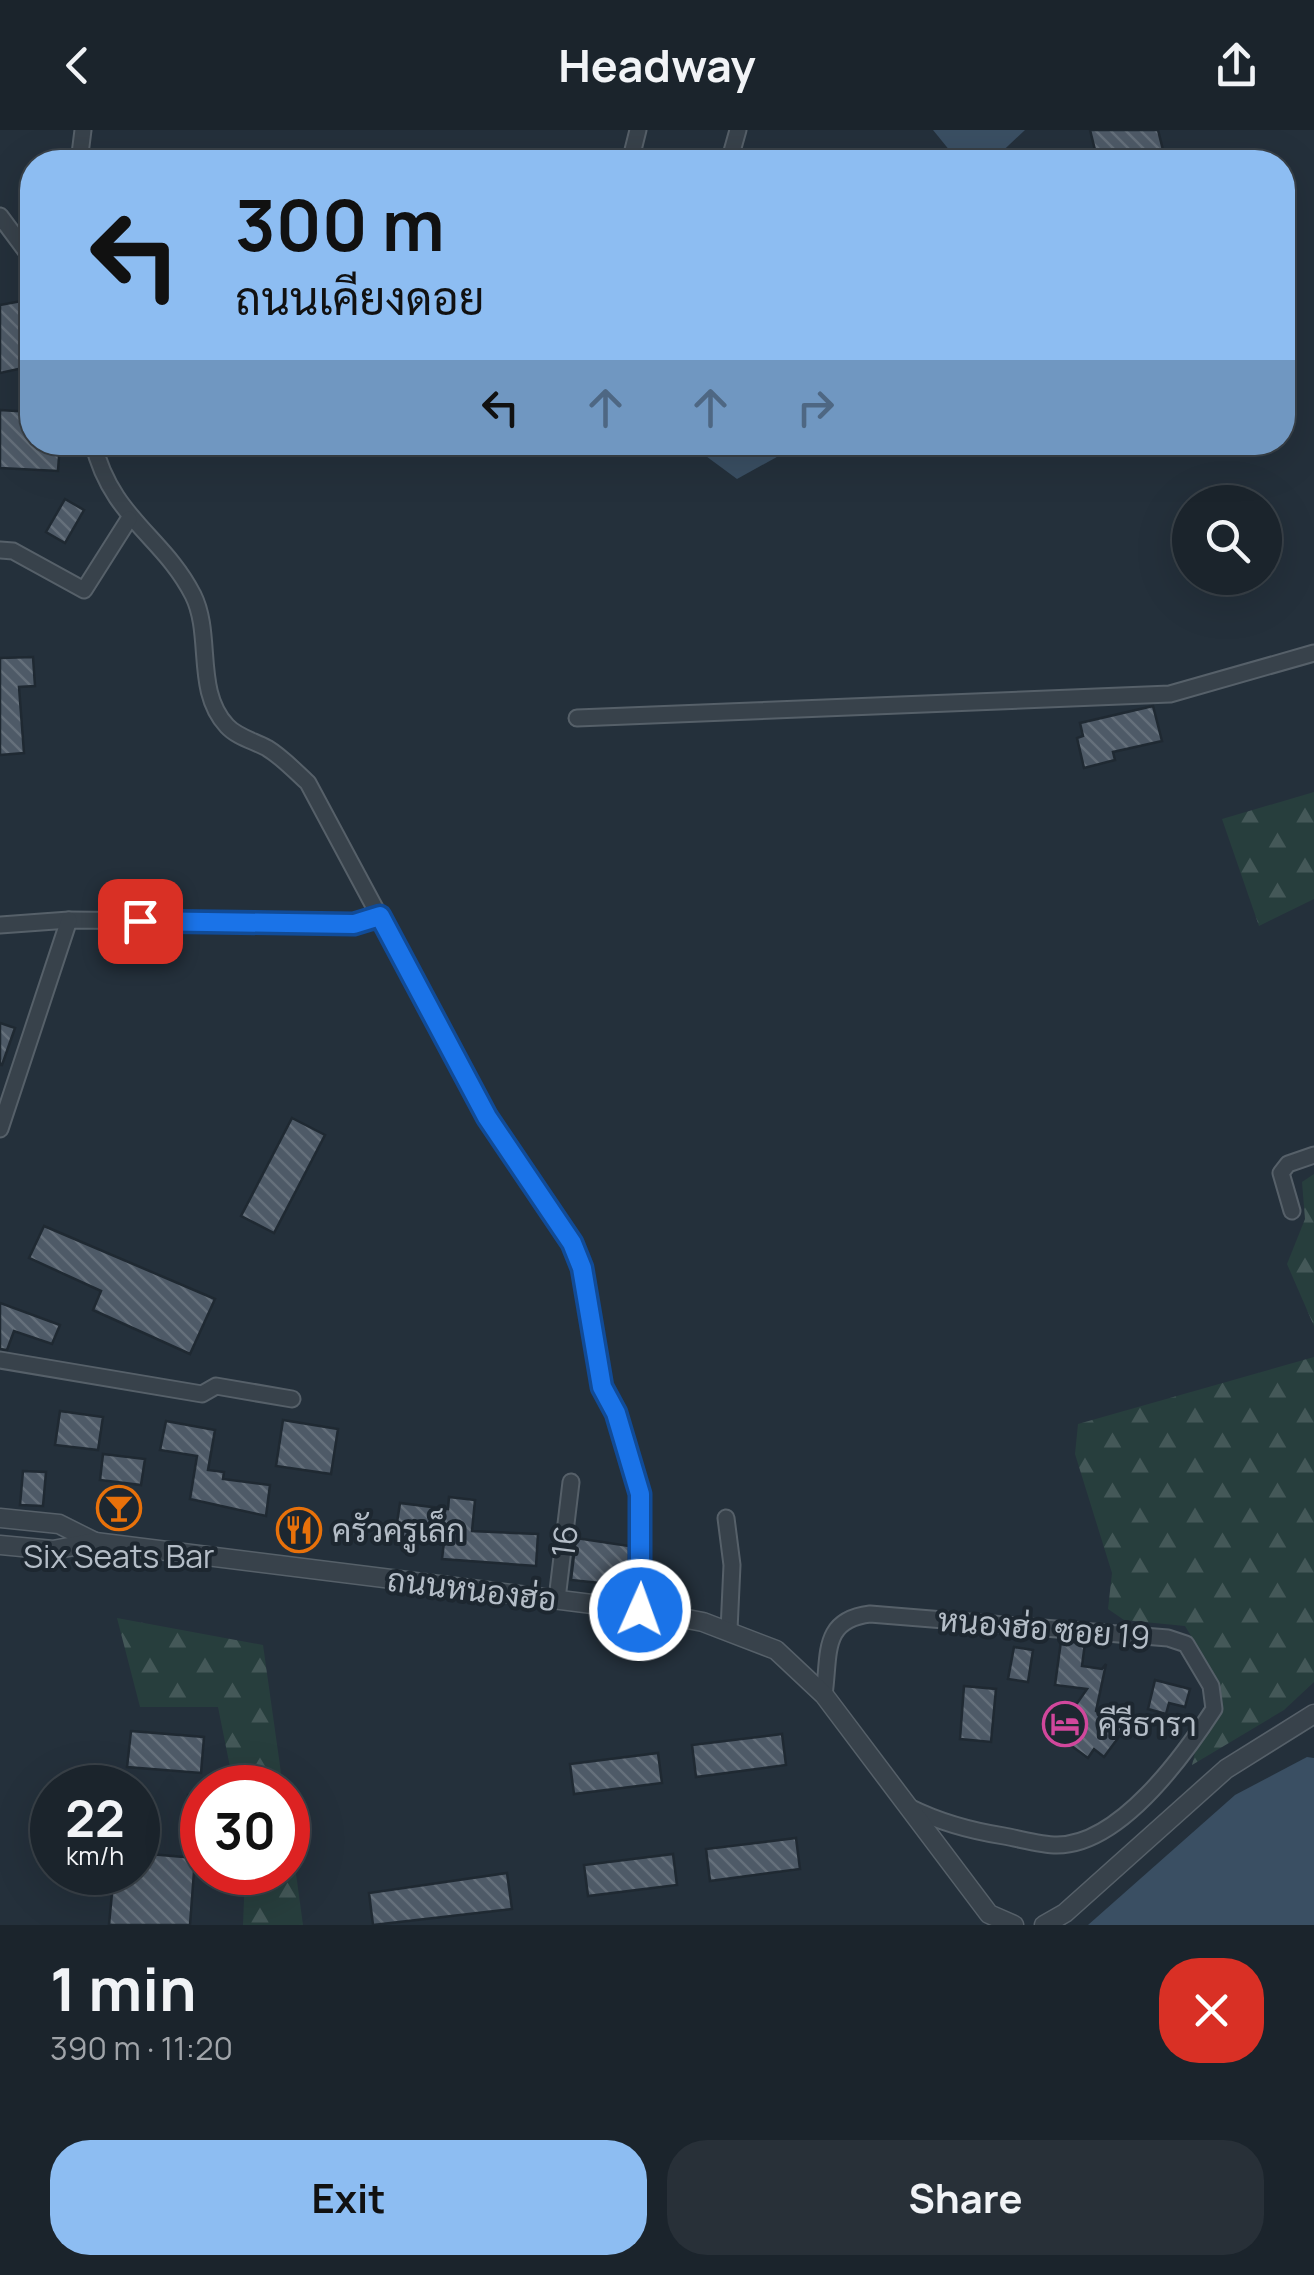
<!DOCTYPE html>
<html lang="en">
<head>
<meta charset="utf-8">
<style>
  :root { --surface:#1b242c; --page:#283038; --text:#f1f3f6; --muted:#a0a4a9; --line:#394148; --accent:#8dbdf2 }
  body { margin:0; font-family:Manrope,Sarabun,sans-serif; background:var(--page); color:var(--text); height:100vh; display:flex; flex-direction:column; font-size:38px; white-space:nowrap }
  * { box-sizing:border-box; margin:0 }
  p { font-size:32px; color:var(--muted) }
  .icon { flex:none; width:55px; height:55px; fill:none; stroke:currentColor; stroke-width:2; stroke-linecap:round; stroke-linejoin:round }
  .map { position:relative; height:1795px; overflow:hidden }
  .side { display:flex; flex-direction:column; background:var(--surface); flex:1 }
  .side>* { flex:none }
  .top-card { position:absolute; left:20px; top:20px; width:1275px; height:305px; border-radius:40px; box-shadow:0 10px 40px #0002,0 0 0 2px var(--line); background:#8dbdf2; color:#111; overflow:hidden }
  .fabs { position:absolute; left:1172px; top:355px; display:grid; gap:20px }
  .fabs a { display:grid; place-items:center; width:110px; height:110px; border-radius:50%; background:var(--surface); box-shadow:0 10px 40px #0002,0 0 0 2px var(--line); font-size:50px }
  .speed { position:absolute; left:30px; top:1635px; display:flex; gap:20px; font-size:50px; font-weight:700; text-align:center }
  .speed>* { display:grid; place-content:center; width:130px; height:130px; border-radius:50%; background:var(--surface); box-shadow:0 10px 40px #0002,0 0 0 2px var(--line); line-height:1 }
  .speed small { font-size:25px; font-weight:400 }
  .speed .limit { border:15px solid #d22; background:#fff; color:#111 }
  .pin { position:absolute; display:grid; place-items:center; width:85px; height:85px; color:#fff; margin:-42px; border-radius:20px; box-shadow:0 5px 15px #0006 }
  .me { position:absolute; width:110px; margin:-55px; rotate:2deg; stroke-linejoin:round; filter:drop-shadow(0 0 8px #0008) }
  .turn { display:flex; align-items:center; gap:35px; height:210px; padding:0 50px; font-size:45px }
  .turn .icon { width:130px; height:130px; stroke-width:2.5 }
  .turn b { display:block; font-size:70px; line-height:85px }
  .lanes { display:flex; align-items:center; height:95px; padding:0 50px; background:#0003; justify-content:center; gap:50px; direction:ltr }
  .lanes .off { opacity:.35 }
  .round { display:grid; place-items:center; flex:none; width:105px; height:105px; border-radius:40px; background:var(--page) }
  .headline { display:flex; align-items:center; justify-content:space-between; height:170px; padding:0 50px }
  h1 { font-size:60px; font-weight:700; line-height:75px }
  .primary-button { display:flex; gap:20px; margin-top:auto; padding:20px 50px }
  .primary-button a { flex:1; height:115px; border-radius:40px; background:var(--accent); color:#111; font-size:40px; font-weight:700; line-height:115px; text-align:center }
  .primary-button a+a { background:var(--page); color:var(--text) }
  header { display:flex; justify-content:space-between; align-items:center; height:130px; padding:0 50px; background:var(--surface); font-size:45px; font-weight:700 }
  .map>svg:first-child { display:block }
</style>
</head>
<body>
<header><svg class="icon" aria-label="back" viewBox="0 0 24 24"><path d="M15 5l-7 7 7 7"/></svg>Headway<svg class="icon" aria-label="share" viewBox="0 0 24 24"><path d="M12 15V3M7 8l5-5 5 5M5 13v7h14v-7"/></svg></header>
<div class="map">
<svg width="1314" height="1795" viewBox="0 0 1314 1795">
  <defs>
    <pattern id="forest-firs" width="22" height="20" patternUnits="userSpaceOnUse" patternTransform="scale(2.5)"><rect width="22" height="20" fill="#273e3d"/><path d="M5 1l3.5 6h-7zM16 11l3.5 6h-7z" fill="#445858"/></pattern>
    <pattern id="building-back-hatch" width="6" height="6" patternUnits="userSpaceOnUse" patternTransform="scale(2.5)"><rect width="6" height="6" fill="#4e5a67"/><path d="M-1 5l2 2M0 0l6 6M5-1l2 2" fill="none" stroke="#65707b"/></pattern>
  </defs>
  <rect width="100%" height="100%" fill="#24303b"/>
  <g fill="url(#forest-firs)">
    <path d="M 1314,662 L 1314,769 L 1259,796 L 1222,689 Z"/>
    <path d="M 1314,1044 L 1314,1196 L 1287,1134 L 1305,1089 L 1302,1052 Z"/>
    <path d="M 1314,1227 L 1314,1552 L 1284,1580 L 1192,1635 C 1205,1581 1218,1546 1185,1496 L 1124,1490 L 1108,1479 L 1112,1443 L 1075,1324 L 1078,1294 Z"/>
    <path d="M 117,1488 L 263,1515 L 283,1657 L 234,1657 L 218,1577 L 140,1577 Z"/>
    <path d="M 288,1685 L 303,1795 L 243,1795 L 245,1743 L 288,1742 Z"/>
  </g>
  <g fill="#3a4f63">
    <path d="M 933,0 L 1025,0 L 991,32 L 959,32 Z"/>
    <path d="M 695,313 L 695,312 L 802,313 L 737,349 L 695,318 Z"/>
    <path d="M 1307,1627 L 1314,1628 L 1314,1795 L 1088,1795 L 1235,1665 Z"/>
  </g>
  <g fill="url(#building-back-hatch)" stroke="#1f2932" stroke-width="2.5">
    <path d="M 1090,0 L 1158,0 L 1166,32 L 1098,32 Z"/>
    <path d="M 32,169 L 32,236 L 0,243 L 0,175 Z"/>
    <path d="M 0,280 L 32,282 L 32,312 L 60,312 L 58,341 L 0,338 Z"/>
    <path d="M 65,369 L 84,380 L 65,413 L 46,402 Z"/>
    <path d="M 33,527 L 35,556 L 19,557 L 24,623 L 0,625 L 0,528 Z"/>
    <path d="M 1153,576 L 1162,611 L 1113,622 L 1115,630 L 1084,638 L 1077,608 L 1083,606 L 1080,593 Z"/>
    <path d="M 0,893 L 15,898 L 2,935 L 0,935 Z"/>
    <path d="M 292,988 L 325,1005 L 274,1103 L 241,1086 Z"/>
    <path d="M 44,1096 L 215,1169 L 190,1224 L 93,1180 L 101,1161 L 29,1128 Z"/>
    <path d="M 0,1173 L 60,1195 L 52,1214 L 14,1201 L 7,1220 L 0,1219 Z"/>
    <path d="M 60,1281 L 103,1287 L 98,1320 L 55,1315 Z"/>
    <path d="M 283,1290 L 338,1299 L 331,1344 L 276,1336 Z"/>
    <path d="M 166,1291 L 215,1300 L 208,1340 L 224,1342 L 223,1349 L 270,1355 L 266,1386 L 190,1369 L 197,1326 L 160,1320 Z"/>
    <path d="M 103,1324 L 145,1329 L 141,1355 L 100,1350 Z"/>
    <path d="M 23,1341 L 46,1342 L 43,1376 L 20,1375 Z"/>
    <path d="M 449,1367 L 475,1370 L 472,1401 L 538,1404 L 536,1436 L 442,1429 L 444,1412 L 395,1406 L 400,1373 L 448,1379 Z"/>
    <path d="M 285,1384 L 316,1389 L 313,1415 L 281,1411 Z"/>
    <path d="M 576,1408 L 629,1416 L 629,1456 L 571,1450 Z"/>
    <path d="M 1061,1511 L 1085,1513 L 1082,1536 L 1102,1539 L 1106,1534 L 1096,1581 L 1124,1600 L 1104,1627 L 1094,1619 L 1088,1628 L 1066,1612 L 1074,1600 L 1064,1592 L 1087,1559 L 1055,1555 Z"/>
    <path d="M 1014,1517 L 1033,1520 L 1028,1552 L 1008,1549 Z"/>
    <path d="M 1155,1550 L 1190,1559 L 1185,1577 L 1169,1573 L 1166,1584 L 1148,1579 Z"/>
    <path d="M 964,1556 L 996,1559 L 991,1612 L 960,1609 Z"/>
    <path d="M 131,1601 L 204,1607 L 201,1643 L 127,1637 Z"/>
    <path d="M 782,1604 L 786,1635 L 696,1647 L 692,1615 Z"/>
    <path d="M 658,1623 L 662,1653 L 574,1664 L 570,1634 Z"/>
    <path d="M 188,1665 L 202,1666 L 202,1723 L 185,1722 Z"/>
    <path d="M 796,1708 L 800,1739 L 710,1751 L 706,1719 Z"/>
    <path d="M 138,1723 L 195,1728 L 190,1795 L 109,1795 L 114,1742 L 138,1742 Z"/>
    <path d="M 673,1724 L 677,1755 L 588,1766 L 584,1735 Z"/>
    <path d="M 507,1743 L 512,1779 L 373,1795 L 369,1763 Z"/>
  </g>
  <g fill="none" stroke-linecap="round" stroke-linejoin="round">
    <defs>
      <g id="minor">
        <path d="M 79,32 L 83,0"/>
        <path d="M 630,32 L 638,0"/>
        <path d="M 729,32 L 738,0"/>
        <path d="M 0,86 L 32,129"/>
        <path d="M 93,312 C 111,388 163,406 193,465 C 213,505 194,561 227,596 C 237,607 254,611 267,618 C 282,627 295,641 308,653 L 487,987 L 572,1113 L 582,1138 L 602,1257 L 616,1283 L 641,1363 L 640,1480"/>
        <path d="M 0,420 L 13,421 L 84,460 L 129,389"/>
        <path d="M 577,588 L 1170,564 L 1314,523"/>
        <path d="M 0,795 L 69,790 L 354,793 L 379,786"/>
        <path d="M 0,999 L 69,790"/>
        <path d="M 1292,1081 L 1281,1043 L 1288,1034 L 1314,1025"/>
        <path d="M 0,1230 L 202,1264 L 216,1256 L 292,1269"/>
        <path d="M 726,1388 L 732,1435 L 729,1500"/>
        <path d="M 557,1469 L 571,1352"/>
        <path d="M 824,1565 C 830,1524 821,1490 870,1484 L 1168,1508 L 1186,1514 L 1211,1556 L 1214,1579 C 1184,1625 1120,1715 1057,1715 C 1040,1715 1021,1709 1004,1706 C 972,1701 939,1692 909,1677"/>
      </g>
      <g id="tertiary">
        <path d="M 0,1388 L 59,1394 L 95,1412"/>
        <path d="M 0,1415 L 53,1420 L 95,1412 L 640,1480 L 703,1492 L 776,1520 L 824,1565 L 989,1784 L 1014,1795"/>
        <path d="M 1044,1795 L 1065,1783 L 1226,1639 L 1314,1584"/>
      </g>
    </defs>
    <use href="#minor" stroke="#566069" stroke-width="19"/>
    <use href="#tertiary" stroke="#566069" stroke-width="21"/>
    <use href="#minor" stroke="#38424b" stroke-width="15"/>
    <use href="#tertiary" stroke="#38424b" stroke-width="18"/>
  </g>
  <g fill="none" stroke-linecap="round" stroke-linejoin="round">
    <defs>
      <path id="route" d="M 140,791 L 354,794 L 380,786 L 487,987 L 572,1113 L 582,1138 L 602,1257 L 616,1283 L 640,1364 L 640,1480"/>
    </defs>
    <use href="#route" stroke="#114b97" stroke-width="25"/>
    <use href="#route" stroke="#1a73e8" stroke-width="18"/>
  </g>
  <defs>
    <symbol id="bar-ring" viewBox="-11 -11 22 22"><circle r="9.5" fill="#1d2730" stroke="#e8710a" stroke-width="1.5"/><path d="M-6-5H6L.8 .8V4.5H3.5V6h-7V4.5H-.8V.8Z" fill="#e8710a"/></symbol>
    <symbol id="restaurant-ring" viewBox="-11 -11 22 22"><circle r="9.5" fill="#1d2730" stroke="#e8710a" stroke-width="1.5"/><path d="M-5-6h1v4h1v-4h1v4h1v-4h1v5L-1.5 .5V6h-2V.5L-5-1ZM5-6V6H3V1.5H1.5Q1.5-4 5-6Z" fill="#e8710a"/></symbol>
    <symbol id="hotel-ring" viewBox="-11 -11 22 22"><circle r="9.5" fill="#1d2730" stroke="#d1479c" stroke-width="1.5"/><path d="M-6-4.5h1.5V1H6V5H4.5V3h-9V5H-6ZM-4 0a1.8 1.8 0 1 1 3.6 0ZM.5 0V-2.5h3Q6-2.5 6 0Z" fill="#d1479c"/></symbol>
  </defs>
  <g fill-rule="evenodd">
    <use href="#bar-ring" x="94" y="1353" width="50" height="50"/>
    <use href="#restaurant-ring" x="274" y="1375" width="50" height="50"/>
    <use href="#hotel-ring" x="1040" y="1569" width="50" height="50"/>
  </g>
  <g text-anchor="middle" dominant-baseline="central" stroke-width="8" stroke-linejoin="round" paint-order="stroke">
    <g font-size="32" fill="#b4bdc7" stroke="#1d2730" text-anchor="start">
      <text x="332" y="1400">ครัวครูเล็ก</text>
      <text x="119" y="1426" text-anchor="middle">Six Seats Bar</text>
      <text x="1098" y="1594">คีรีธารา</text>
    </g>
    <g font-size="32" fill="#b4bdc7" stroke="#1d2730">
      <text transform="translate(564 1411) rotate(-83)">16</text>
      <text transform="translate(472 1459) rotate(7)">ถนนหนองฮ่อ</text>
      <text transform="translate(1044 1498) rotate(5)">หนองฮ่อ ซอย 19</text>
    </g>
  </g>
</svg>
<div class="fabs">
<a><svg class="icon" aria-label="search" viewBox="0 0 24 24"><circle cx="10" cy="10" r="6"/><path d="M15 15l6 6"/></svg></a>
</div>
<div class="speed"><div>22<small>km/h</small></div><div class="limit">30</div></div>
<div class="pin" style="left:140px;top:791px;background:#d93025"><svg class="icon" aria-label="arrive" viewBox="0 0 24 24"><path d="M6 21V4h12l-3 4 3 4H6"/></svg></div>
<svg class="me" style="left:640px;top:1480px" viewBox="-20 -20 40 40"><circle r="17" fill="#1a73e8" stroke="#fff" stroke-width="3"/><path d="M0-11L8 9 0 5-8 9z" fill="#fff"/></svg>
<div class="top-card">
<div class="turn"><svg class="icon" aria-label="left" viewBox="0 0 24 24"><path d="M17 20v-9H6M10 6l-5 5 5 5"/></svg><div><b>300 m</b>ถนนเคียงดอย</div></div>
<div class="lanes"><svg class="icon" aria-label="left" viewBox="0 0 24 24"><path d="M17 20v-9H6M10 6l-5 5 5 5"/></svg><svg class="icon off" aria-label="ahead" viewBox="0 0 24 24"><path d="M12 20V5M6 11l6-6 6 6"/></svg><svg class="icon off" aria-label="ahead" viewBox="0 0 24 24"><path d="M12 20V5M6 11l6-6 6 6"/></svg><svg class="icon off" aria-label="right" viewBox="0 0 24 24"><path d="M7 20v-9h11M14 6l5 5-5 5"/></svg></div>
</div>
</div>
<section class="side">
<div class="headline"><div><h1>1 min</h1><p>390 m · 11:20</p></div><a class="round" style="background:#d93025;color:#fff"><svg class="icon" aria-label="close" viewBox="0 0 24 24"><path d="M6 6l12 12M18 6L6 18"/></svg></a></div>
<div class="primary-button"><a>Exit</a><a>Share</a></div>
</section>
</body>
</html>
